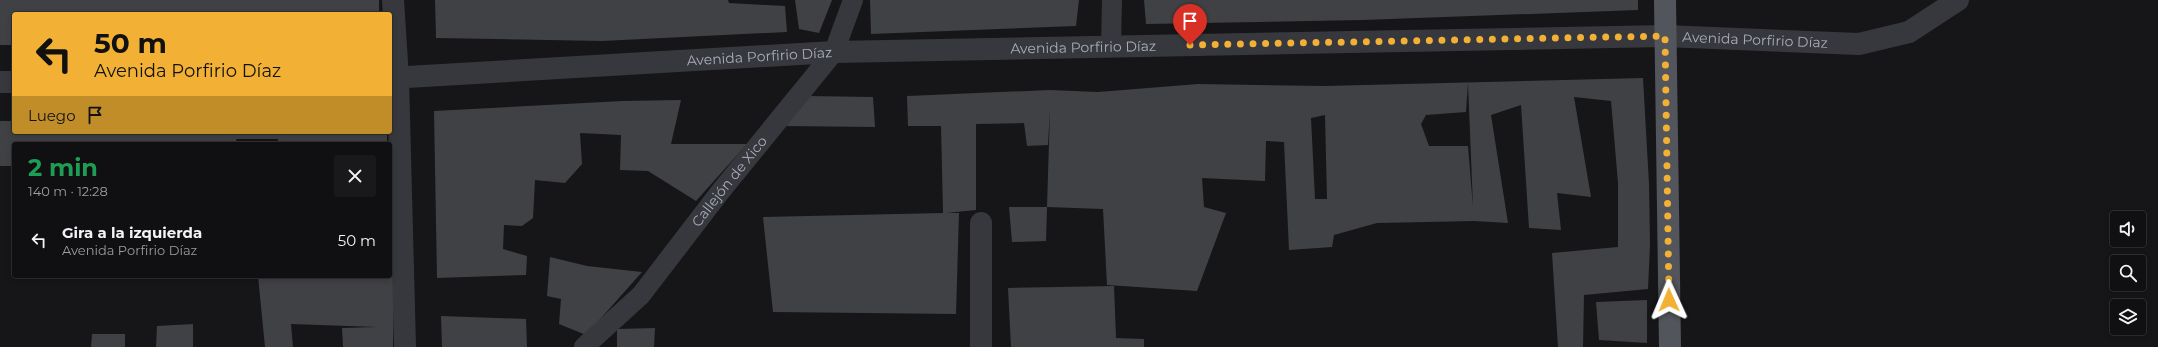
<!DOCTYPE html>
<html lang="es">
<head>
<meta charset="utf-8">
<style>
  :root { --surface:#101012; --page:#19191b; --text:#f1f3f6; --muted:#9c9d9f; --line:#303032 }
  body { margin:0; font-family:Montserrat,sans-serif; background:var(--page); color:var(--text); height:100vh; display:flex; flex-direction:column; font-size:15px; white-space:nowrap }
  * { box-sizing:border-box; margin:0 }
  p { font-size:13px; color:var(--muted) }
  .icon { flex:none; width:22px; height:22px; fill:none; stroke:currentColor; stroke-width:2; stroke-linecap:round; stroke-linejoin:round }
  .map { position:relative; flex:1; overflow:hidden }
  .panel { position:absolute; left:12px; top:142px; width:380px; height:136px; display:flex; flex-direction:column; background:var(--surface); border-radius:4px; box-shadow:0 2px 6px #0003,0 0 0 1px var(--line) }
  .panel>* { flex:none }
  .hud { position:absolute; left:12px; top:12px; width:380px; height:122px; border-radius:4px; box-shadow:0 2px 6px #0003,0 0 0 1px var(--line); background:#f2b134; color:#111; overflow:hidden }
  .buttons { position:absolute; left:2110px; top:211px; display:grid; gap:8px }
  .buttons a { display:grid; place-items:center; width:36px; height:36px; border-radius:4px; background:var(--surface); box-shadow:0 2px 6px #0003,0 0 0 1px var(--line); font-size:20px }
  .pin { position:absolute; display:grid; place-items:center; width:34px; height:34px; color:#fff; margin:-41px -17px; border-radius:50% 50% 50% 0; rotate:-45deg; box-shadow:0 0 4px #0007 }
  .pin .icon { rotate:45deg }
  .me { position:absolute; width:44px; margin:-22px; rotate:359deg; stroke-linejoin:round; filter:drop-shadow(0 0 3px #0008) }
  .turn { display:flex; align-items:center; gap:14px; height:84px; padding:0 16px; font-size:18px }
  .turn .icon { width:52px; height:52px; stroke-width:2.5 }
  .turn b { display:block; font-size:28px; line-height:34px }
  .then { display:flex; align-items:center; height:38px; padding:0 16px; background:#0003; gap:8px; font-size:15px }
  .round { display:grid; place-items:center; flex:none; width:42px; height:42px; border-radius:4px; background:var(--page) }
  .head { display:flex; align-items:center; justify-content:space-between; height:68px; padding:0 16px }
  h1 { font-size:24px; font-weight:700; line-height:30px; color:#1e9e55 }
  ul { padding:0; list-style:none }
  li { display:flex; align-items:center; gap:12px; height:60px; padding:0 16px }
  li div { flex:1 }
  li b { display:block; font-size:15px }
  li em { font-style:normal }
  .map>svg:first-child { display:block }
</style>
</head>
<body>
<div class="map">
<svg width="2158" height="347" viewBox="0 0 2158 347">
  <rect width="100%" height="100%" fill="#161618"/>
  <g fill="#404145" fill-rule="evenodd">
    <path d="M 0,0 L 379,0 L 379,14 L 14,14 L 14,45 L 0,45 Z"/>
    <path d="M 435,0 L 728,0 L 729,3 L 785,6 L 787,32 L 602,41 L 436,38 Z"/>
    <path d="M 795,0 L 832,0 L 819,33 L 799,29 Z"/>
    <path d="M 870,0 L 1079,0 L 1076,26 L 871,34 Z"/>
    <path d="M 1144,0 L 1638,0 L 1638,10 L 1363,20 L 1146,24 Z"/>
    <path d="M 1643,78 L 1649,184 L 1650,245 L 1648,289 L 1584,295 L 1583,347 L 1558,347 L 1552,253 L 1618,247 L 1618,183 L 1611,101 L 1574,97 L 1591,197 L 1557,193 L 1561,230 L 1529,228 L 1521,105 L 1491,115 L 1508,223 L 1474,221 L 1377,223 L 1334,235 L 1332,247 L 1289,250 L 1284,142 L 1266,141 L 1265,181 L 1202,178 L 1204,207 L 1226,213 L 1197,291 L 1107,285 L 1103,209 L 1047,207 L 1050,109 L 1048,145 L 1027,146 L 1024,123 L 976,124 L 976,210 L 946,213 L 959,213 L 956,314 L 773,312 L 763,217 L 943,213 L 941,126 L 908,126 L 907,96 L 1050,90 L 1098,92 L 1198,84 L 1324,86 ZM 1468,83 L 1473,207 L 1468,146 L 1429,146 L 1421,124 L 1426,115 L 1466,112 ZM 1325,115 L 1327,199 L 1315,199 L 1311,118 Z"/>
    <path d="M 807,96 L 873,97 L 875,127 L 783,126 Z"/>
    <path d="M 681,100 L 671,144 L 747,144 L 696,201 L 648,171 L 620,170 L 621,135 L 580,133 L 582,164 L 565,183 L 535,180 L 533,218 L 522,226 L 504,225 L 503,249 L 527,256 L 526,275 L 437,278 L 434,111 L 623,101 Z"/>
    <path d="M 0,121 L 14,121 L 14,132 L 387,132 L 387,144 L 302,144 L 302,140 L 301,144 L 278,144 L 278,139 L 236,139 L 237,144 L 14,144 L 14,166 L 0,166 Z"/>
    <path d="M 1009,207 L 1047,207 L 1046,241 L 1012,242 Z"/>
    <path d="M 390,216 L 394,262 L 393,347 L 343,347 L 342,328 L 377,327 L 291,324 L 293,347 L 265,347 L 258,276 L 390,276 Z"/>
    <path d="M 550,257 L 587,266 L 642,272 L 586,335 L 559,324 L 561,299 L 547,296 Z"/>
    <path d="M 1114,286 L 1116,338 L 1144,339 L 1144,347 L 1011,347 L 1008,288 Z"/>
    <path d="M 1647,300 L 1647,343 L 1599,340 L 1596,302 Z"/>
    <path d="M 441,316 L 526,319 L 527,347 L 442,347 Z"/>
    <path d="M 193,324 L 193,347 L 156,347 L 157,326 Z"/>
    <path d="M 655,328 L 654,347 L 617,347 L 617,329 Z"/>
    <path d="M 92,334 L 125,334 L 125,347 L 91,347 Z"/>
  </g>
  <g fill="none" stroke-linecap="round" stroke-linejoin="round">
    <g stroke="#37383d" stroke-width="20">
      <path d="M 1111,47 L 1112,0"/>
      <path id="s1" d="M 584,347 L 641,295 L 720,192 L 834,52 L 853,0"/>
    </g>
    <g stroke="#37383d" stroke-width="22">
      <path d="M 393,0 L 398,78 L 405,347"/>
      <path id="s2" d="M 390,78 L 834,52 L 1665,36 L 1859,44 L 1909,32 L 1958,0"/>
      <path d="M 0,82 L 14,82"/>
      <path d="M 981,347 L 981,223"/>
    </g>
    <path stroke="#53555c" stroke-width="22" d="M 1665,0 L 1670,347"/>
  </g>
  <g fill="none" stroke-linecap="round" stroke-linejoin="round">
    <path stroke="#f2b134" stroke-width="7" stroke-dasharray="0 12.6" d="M 1190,45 L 1665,36 L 1669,300"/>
  </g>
  <g text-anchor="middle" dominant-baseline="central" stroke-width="4" stroke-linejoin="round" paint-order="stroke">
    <g font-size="14" fill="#a8adb8" stroke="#111113">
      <text stroke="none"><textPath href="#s2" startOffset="1366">Avenida Porfirio Díaz</textPath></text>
      <text stroke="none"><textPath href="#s2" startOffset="694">Avenida Porfirio Díaz</textPath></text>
      <text stroke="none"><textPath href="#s2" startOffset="370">Avenida Porfirio Díaz</textPath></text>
      <text stroke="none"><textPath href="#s1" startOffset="221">Callejón de Xico</textPath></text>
    </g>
  </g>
</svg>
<div class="buttons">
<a><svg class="icon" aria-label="sound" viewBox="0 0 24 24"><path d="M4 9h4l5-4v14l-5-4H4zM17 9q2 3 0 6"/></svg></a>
<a><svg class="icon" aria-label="search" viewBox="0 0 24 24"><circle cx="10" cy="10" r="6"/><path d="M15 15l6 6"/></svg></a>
<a><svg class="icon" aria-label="layers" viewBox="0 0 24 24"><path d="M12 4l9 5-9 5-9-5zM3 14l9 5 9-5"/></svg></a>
</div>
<div class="pin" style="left:1190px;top:45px;background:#d93025"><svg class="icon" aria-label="arrive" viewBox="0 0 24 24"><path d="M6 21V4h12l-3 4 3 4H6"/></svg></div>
<svg class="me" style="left:1669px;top:300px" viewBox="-20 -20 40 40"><path d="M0-17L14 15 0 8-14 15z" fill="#f2b134" stroke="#fff" stroke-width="4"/></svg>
<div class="hud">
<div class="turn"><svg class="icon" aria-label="left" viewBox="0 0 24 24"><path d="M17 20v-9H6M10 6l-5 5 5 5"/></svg><div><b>50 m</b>Avenida Porfirio Díaz</div></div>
<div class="then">Luego<svg class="icon" aria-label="arrive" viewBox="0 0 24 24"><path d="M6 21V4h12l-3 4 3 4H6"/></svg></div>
</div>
<section class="panel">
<div class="head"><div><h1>2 min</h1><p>140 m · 12:28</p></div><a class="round"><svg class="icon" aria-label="close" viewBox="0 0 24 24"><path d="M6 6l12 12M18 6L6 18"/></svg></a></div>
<ul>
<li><svg class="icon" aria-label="left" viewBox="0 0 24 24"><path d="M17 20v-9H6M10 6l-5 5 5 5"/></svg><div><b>Gira a la izquierda</b><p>Avenida Porfirio Díaz</p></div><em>50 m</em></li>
</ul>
</section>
</div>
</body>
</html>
